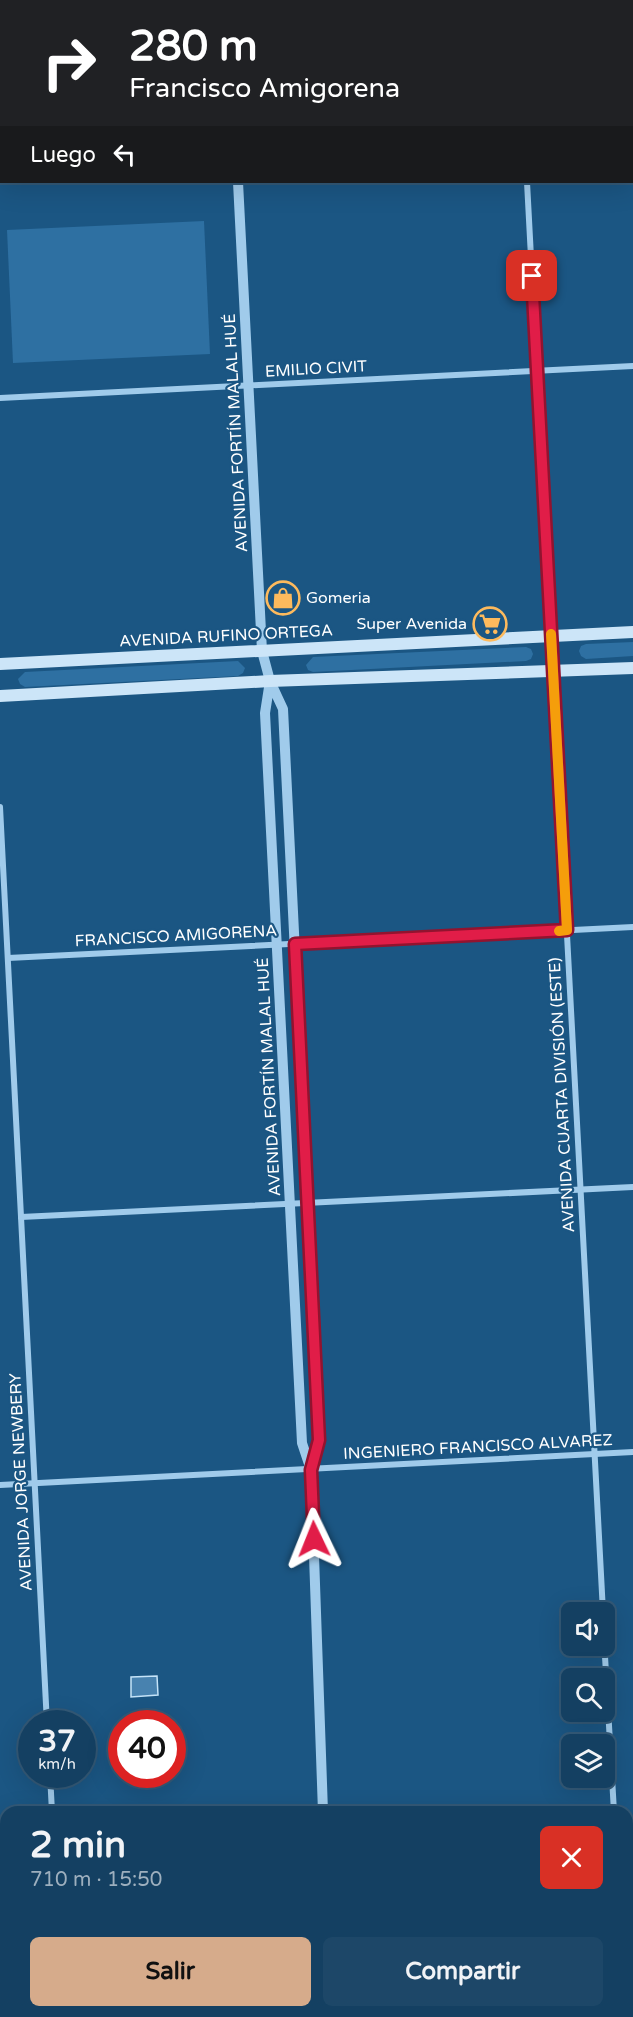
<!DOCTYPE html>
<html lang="es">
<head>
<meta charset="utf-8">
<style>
  :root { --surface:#144062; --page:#1d4768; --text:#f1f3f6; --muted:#9dafbe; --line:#335977; --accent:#d6ab8b }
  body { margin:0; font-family:"Varela Round",sans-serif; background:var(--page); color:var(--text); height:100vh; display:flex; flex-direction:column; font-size:22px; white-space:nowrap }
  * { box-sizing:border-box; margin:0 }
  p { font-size:20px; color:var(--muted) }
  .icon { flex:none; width:33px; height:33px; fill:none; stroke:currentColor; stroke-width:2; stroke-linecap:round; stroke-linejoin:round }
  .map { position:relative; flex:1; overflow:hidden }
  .panel { position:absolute; left:0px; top:1806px; width:633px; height:212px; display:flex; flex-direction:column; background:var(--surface); border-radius:18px 18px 0 0; box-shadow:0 6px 24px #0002,0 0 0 2px var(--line) }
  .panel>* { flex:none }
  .banner { position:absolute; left:0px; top:0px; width:633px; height:183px; box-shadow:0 6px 24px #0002,0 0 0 2px var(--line); background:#202124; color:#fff; overflow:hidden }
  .tools { position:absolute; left:561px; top:1602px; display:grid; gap:12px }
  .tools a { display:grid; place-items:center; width:54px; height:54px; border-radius:9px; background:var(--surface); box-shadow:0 6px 24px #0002,0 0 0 2px var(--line); font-size:30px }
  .speed { position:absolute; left:18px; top:1710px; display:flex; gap:12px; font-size:30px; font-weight:700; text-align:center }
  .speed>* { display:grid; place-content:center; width:78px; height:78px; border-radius:50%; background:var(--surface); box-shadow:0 6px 24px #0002,0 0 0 2px var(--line); line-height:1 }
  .speed small { font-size:15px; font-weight:400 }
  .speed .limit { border:9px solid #d22; background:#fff; color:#111 }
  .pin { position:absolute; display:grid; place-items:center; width:51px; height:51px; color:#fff; margin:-26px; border-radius:12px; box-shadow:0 3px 9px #0006 }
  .me { position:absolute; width:66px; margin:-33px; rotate:358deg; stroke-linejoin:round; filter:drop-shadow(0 0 4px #0008) }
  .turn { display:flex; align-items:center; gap:21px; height:126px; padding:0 30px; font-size:27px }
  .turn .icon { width:78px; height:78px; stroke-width:2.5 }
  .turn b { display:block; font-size:42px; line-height:51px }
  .then { display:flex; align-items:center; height:57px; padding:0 30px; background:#0003; gap:12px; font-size:22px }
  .round { display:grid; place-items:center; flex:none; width:63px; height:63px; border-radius:9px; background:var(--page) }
  .summary { display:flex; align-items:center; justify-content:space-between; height:102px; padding:0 30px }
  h1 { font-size:36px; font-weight:800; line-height:45px }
  .button { display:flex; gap:12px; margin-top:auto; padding:12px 30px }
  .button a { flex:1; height:69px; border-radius:9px; background:var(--accent); color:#111; font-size:24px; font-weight:800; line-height:69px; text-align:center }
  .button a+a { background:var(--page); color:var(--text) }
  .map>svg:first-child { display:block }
</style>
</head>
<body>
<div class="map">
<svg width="633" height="2017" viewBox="0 0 633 2017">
  <rect width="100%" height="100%" fill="#1b5683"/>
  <g fill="#2e70a2">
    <path d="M 204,221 L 210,354 L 13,363 L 7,230 Z"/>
    <path d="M 633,642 L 633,656 L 586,659 L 581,656 L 579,651 L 581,646 L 586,644 Z"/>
    <path d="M 526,647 L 531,649 L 533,654 L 531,659 L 526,661 L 313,672 L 308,670 L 306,665 L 313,657 Z"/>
    <path d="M 238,661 L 245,668 L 243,673 L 238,676 L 25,687 L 20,684 L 18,679 L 25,672 Z"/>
    <path d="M 6,1997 L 6,2012 L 18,2012 L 18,2017 L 0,2017 L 0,1998 Z"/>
  </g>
  <g fill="#4882af" stroke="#c5e3f8" stroke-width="1.5">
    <rect x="429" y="0" width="25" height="2"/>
    <path d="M 157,1676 L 158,1695 L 131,1697 L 131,1677 Z"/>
  </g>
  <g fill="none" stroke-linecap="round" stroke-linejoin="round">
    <g stroke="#a0cbeb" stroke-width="6">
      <path d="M 517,0 L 518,2"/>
      <path d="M 632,104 L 633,104"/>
      <path d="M 527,182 L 603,1612"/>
      <path d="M 0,398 L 633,366"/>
      <path d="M 0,807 L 47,1724"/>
      <path d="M 8,958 L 633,927"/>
      <path d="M 21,1217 L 633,1187"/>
      <path d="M 0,1485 L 633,1452"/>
      <path d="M 604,1639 L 614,1812"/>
      <path d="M 50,1774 L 52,1812"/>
      <path d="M 0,1820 L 6,1851"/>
      <path d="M 0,1967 L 6,1966"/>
      <path d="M 627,1980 L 633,1979"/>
      <path d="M 62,2012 L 62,2017"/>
      <path d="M 624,2012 L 625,2017"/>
    </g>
    <g stroke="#a0cbeb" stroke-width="10">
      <path d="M 229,0 L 229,2"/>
      <path d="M 238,182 L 262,651 L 270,681"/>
      <path d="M 311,1470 L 302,1443 L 265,713 L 270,681 L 283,709 L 319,1440 L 311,1470 L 323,1812"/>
      <path d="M 331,2012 L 331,2017"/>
    </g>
    <g stroke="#cce5f8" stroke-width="12">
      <path d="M 0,664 L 633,632"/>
      <path d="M 0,696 L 270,681 L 633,668"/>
    </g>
  </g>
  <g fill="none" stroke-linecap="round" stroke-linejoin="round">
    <defs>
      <path id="route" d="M 314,1539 L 311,1470 L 319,1440 L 295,944 L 567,930 L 532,276"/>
    </defs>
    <use href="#route" stroke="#92132f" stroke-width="15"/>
    <use href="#route" stroke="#e11d48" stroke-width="10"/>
    <path stroke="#f59e0b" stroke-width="10" d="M 551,634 L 567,930 L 559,931"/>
  </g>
  <defs>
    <symbol id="shop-ring" viewBox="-11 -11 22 22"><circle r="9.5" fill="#1b5683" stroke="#fdba5d" stroke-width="1.5"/><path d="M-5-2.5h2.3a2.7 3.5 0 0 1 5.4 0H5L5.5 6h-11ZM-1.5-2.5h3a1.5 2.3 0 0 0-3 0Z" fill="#fdba5d"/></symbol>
    <symbol id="supermarket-ring" viewBox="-11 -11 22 22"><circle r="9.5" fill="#1b5683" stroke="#fdba5d" stroke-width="1.5"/><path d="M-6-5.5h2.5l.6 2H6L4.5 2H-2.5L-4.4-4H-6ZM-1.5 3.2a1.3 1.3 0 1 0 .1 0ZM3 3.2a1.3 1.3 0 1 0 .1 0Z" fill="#fdba5d"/></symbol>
  </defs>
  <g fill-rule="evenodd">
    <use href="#shop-ring" x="264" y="579" width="38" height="38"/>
    <use href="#supermarket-ring" x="471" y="605" width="38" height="38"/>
  </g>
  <g text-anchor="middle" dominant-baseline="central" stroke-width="4.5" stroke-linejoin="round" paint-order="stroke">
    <g font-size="16" fill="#fff" stroke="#1b5683">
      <text transform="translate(316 369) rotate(-3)">EMILIO CIVIT</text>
      <text transform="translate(236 433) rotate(-93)">AVENIDA FORTÍN MALAL HUÉ</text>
      <text transform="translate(226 636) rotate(-3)">AVENIDA RUFINO ORTEGA</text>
      <text transform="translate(176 936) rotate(-3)">FRANCISCO AMIGORENA</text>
      <text transform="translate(269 1077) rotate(-93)">AVENIDA FORTÍN MALAL HUÉ</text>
      <text transform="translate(562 1095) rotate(-93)">AVENIDA CUARTA DIVISIÓN (ESTE)</text>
      <text transform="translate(478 1447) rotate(-3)">INGENIERO FRANCISCO ALVAREZ</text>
      <text transform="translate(21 1482) rotate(-93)">AVENIDA JORGE NEWBERY</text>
    </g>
    <g font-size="16" fill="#fff" stroke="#1b5683" text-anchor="start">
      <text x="306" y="598">Gomeria</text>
      <text x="467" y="624" text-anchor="end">Super Avenida</text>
    </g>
  </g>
</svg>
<div class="tools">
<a><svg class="icon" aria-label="sound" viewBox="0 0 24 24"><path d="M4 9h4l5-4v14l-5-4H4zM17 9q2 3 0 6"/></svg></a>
<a><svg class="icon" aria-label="search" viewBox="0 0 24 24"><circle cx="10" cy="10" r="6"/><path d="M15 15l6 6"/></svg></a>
<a><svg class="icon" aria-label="layers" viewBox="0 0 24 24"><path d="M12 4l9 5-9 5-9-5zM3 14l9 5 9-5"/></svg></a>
</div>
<div class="speed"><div>37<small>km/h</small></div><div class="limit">40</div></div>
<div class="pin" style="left:532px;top:276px;background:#d93025"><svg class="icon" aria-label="arrive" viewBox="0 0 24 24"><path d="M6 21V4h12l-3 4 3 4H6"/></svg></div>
<svg class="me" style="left:314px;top:1539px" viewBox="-20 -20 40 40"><path d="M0-17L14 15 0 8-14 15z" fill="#e11d48" stroke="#fff" stroke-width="4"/></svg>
<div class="banner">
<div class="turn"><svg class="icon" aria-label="right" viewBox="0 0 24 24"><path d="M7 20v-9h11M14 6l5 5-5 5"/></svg><div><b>280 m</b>Francisco Amigorena</div></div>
<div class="then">Luego<svg class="icon" aria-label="left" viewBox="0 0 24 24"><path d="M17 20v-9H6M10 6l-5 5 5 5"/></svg></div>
</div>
<section class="panel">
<div class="summary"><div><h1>2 min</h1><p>710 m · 15:50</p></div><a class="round" style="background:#d93025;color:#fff"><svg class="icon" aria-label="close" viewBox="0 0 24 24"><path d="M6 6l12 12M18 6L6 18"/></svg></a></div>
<div class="button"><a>Salir</a><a>Compartir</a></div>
</section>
</div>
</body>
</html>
